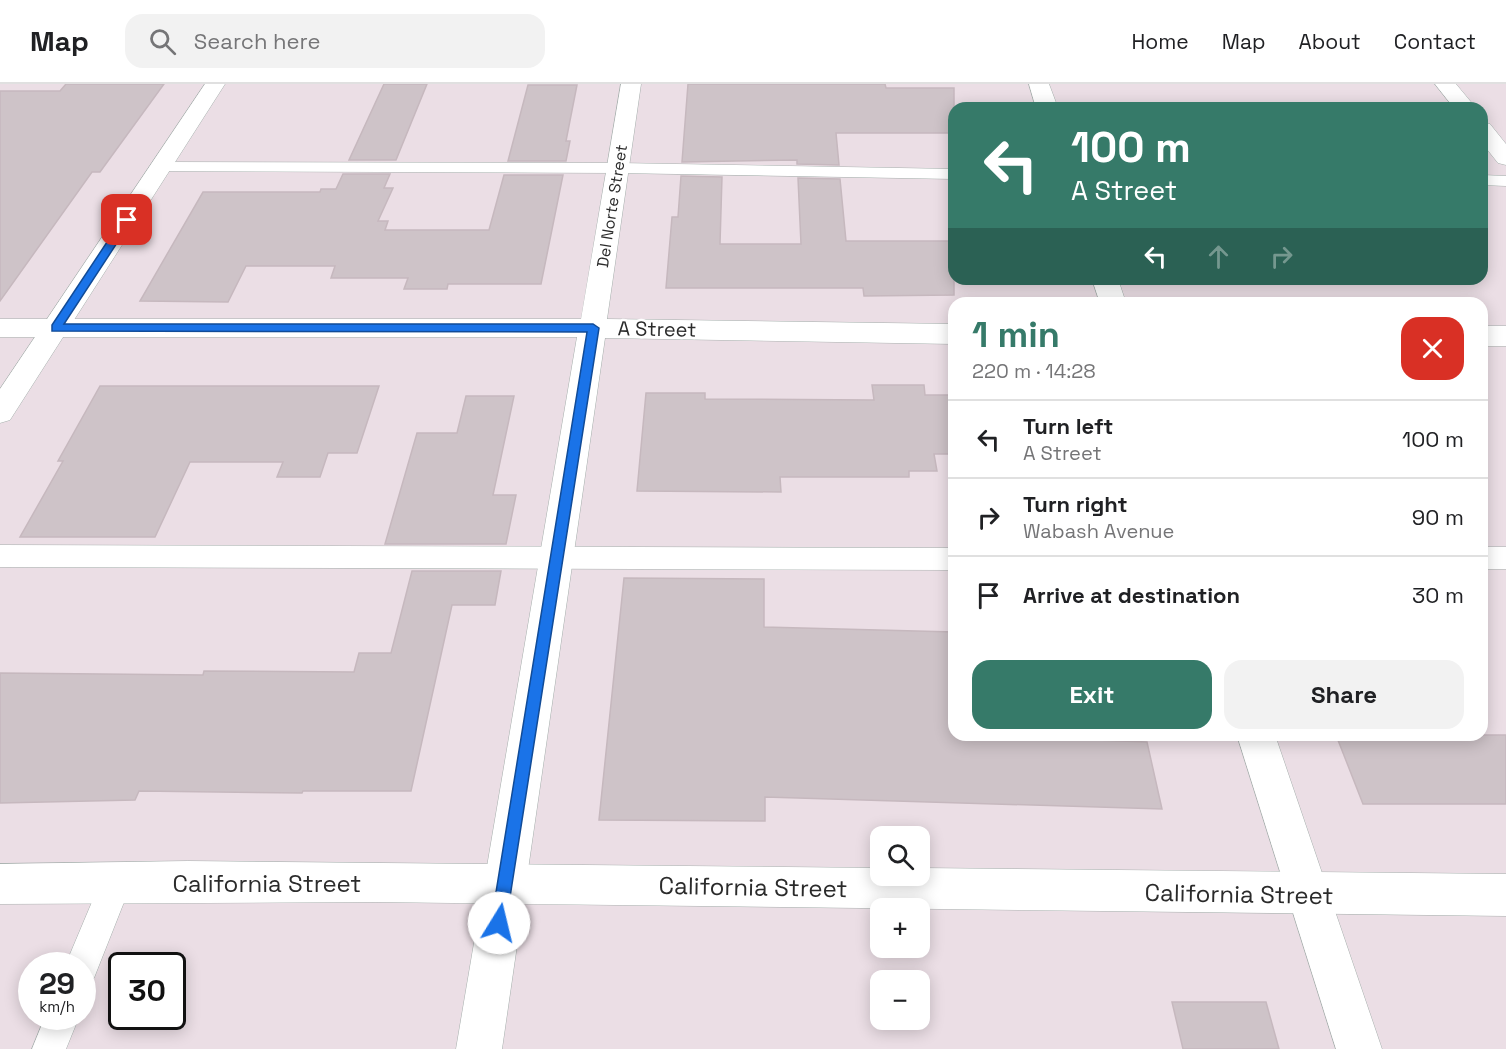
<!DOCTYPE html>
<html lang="en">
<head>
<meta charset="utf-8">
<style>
  :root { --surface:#fff; --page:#f2f2f2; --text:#202124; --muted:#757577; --line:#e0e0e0; --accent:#367a69 }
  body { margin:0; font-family:"Space Grotesk",sans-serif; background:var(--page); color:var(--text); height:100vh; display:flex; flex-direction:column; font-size:22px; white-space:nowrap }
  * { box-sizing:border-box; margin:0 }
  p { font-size:20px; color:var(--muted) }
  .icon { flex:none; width:33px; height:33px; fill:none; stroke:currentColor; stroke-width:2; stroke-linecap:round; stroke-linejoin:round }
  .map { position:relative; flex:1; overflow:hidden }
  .side { position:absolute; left:948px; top:213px; width:540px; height:444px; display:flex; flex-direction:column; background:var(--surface); border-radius:18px; box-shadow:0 3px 15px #0003 }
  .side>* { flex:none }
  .top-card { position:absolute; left:948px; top:18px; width:540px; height:183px; border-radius:18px; box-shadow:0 3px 15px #0003; background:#367a69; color:#fff; overflow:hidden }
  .buttons { position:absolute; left:870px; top:742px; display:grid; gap:12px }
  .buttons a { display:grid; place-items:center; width:60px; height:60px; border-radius:12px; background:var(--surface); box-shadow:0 3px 15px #0003; font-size:30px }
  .speed { position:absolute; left:18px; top:868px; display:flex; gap:12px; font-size:30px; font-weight:700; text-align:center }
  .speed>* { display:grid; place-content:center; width:78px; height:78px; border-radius:50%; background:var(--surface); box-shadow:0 3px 15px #0003; line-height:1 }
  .speed small { font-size:15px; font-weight:400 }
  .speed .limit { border:3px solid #111; border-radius:9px; background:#fff; color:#111 }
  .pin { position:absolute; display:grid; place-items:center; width:51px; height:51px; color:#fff; margin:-26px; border-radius:12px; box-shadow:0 3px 9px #0006 }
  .me { position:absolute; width:66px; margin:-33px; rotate:9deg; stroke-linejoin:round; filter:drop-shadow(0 0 4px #0008) }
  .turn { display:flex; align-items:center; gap:21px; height:126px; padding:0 24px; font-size:27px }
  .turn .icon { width:78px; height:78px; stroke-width:2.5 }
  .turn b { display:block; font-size:42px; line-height:51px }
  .lanes { display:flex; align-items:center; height:57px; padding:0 24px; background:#0003; justify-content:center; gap:30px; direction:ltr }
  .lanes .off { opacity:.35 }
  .round { display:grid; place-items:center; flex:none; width:63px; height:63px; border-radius:18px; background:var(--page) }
  .summary { display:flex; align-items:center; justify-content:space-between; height:102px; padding:0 24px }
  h1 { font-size:36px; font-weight:600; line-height:45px; color:var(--accent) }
  .primary-button { display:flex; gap:12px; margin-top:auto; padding:12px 24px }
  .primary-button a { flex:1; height:69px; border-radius:18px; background:var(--accent); color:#fff; font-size:24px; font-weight:600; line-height:69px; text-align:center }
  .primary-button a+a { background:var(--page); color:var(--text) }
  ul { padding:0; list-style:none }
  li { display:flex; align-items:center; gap:18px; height:78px; padding:0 24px; border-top:2px solid var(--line) }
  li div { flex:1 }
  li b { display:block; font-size:22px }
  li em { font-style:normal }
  header { display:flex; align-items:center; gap:36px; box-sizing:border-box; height:84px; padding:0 30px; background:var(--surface); border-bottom:2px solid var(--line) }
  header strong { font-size:28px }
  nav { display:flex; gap:33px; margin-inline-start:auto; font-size:21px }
  .search { width:420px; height:54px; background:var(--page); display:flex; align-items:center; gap:15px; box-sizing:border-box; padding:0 21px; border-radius:18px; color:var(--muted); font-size:22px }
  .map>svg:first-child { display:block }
</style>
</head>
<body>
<header>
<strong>Map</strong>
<div class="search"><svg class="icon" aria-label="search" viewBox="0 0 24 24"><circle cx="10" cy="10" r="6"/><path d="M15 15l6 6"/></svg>Search here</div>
<nav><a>Home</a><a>Map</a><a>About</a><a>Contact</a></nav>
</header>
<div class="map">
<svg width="1506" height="965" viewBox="0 0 1506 965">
  <rect width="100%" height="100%" fill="#ebdee5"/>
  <g fill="#cec3c8" stroke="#c6b8be" stroke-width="1.5">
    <path d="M 66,0 L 164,0 L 100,88 L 92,88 L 0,217 L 0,7 L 60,7 Z"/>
    <path d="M 384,0 L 427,0 L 396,76 L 349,76 Z"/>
    <path d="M 688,0 L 885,0 L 886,4 L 954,4 L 954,49 L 836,49 L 839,81 L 797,80 L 797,76 L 682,78 Z"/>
    <path d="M 528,1 L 577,1 L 566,57 L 570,57 L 566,77 L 508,77 Z"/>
    <path d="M 343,90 L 390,90 L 384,104 L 393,104 L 378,137 L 388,137 L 385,146 L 489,146 L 504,91 L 563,91 L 541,200 L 448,200 L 447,205 L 404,205 L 408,194 L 331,194 L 335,182 L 246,182 L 228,218 L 140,217 L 203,108 L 320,108 L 321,105 L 336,105 Z"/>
    <path d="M 681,92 L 722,93 L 720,160 L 801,160 L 798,94 L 840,95 L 846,157 L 954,157 L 954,211 L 864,212 L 863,204 L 666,204 L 672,133 L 678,133 Z"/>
    <path d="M 872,301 L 924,301 L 925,311 L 954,311 L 954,370 L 934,370 L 937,387 L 909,387 L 909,393 L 780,393 L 781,408 L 637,407 L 646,309 L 705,309 L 705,315 L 874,316 Z"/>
    <path d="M 100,302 L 379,302 L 357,369 L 328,369 L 320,393 L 277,393 L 283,378 L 190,378 L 155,453 L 20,453 L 63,377 L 58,377 Z"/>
    <path d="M 466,312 L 514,312 L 493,411 L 516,411 L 506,460 L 385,460 L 417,349 L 457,349 Z"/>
    <path d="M 412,487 L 501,487 L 495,521 L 452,521 L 411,707 L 303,707 L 302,709 L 139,707 L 135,716 L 0,719 L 0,589 L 203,591 L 204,587 L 354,588 L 359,569 L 391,569 Z"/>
    <path d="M 624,494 L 764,495 L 764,543 L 954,548 L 954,651 L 1095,651 L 1096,656 L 1147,658 L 1162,725 L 765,713 L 765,737 L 599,736 Z"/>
    <path d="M 1336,651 L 1506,651 L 1506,720 L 1363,720 Z"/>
    <path d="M 1172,918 L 1266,918 L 1279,965 L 1183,965 Z"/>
  </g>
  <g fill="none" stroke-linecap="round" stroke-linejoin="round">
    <defs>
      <g id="service">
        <path d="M 162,78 L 618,79 L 954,85 L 954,95 L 618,89 L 156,87 L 153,83 L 156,79 Z"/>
        <path d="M 1482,91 L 1506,92 L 1506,102 L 1482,101 Z"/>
        <path d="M 0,461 L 954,464 L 954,486 L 0,483 Z"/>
        <rect x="1482" y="463" width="24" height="22"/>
        <path d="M 116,782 L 127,787 L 132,798 L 94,894 L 82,898 L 82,882 L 65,882 L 105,787 Z"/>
        <path d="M 45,933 L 79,933 L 66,965 L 32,965 Z"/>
      </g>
      <g id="minor">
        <path d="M 621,0 L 641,0 L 607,235 L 954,240 L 954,260 L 605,254 L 502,965 L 456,965 L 577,253 L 0,253 L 0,235 L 581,235 Z"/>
        <path d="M 1029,0 L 1049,0 L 1058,24 L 1036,24 Z"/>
        <path d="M 1435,0 L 1456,0 L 1476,24 L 1454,24 Z"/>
        <path d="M 1482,38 L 1490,40 L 1506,60 L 1506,81 L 1498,79 L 1482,59 Z"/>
        <path d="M 1092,195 L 1118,195 L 1126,219 L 1100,219 Z"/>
        <rect x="1482" y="242" width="24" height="20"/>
        <path d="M 1237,651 L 1275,651 L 1382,965 L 1336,965 Z"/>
      </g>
      <path id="tertiary" d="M 188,777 L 880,784 L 880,792 L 920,792 L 920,784 L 1506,790 L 1506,832 L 376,818 L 0,820 L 0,780 Z"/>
      <path id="secondary" d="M 205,0 L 225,0 L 10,336 L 0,339 L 0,305 Z"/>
    </defs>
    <use href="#service" stroke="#a5afac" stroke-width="1"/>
    <use href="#minor" stroke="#a5afac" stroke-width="1"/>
    <use href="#tertiary" stroke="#a5afac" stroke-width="1"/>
    <use href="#secondary" stroke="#a5afac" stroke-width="1"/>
    <use href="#service" fill="#fff" fill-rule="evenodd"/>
    <use href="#minor" fill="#fff" fill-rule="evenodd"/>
    <use href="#tertiary" fill="#fff" fill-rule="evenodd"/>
    <use href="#secondary" fill="#fff" fill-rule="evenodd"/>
  </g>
  <path fill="#1a73e8" stroke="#114b97" stroke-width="1.5" d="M 127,133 L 132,136 L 64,240 L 593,240 L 599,244 L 505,845 L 499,848 L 493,845 L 491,839 L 587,248 L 52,247 L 52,241 L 123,134 Z"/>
  <g text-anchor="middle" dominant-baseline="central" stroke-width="5" stroke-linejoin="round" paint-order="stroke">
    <g font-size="16" fill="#2b2b2b" stroke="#fff">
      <text transform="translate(612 122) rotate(-81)">Del Norte Street</text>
    </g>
    <g font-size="20" fill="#2b2b2b" stroke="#fff">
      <text transform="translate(657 245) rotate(1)">A Street</text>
    </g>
    <g font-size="24" fill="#2b2b2b" stroke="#fff">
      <text x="267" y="799">California Street</text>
      <text transform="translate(753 803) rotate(1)">California Street</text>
      <text transform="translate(1239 810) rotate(1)">California Street</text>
    </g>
  </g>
</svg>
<div class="buttons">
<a><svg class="icon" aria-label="search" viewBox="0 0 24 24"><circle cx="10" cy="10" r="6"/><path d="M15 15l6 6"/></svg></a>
<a>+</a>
<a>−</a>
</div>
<div class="speed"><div>29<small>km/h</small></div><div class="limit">30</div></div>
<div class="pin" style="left:127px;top:136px;background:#d93025"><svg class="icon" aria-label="arrive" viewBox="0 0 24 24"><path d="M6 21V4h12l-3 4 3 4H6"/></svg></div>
<svg class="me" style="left:499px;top:839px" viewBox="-20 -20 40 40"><circle r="19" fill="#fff"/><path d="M0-13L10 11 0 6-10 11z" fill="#1a73e8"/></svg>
<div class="top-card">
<div class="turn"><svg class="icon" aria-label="left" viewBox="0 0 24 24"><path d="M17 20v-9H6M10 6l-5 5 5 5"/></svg><div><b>100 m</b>A Street</div></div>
<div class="lanes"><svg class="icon" aria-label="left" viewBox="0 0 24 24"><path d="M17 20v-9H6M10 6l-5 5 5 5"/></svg><svg class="icon off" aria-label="ahead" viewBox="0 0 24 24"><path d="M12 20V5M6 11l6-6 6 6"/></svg><svg class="icon off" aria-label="right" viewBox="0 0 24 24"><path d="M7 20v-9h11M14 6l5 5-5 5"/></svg></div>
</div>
<section class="side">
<div class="summary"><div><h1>1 min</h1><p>220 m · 14:28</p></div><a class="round" style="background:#d93025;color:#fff"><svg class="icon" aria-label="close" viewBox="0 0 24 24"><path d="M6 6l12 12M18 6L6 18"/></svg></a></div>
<ul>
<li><svg class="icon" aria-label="left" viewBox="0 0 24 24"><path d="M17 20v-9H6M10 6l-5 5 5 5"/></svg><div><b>Turn left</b><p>A Street</p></div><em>100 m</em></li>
<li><svg class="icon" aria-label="right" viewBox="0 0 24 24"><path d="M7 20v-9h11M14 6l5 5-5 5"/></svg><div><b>Turn right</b><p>Wabash Avenue</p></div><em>90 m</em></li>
<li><svg class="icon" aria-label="arrive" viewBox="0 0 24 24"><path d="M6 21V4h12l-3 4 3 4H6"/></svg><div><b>Arrive at destination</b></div><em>30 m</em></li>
</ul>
<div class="primary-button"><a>Exit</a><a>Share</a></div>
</section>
</div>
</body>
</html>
